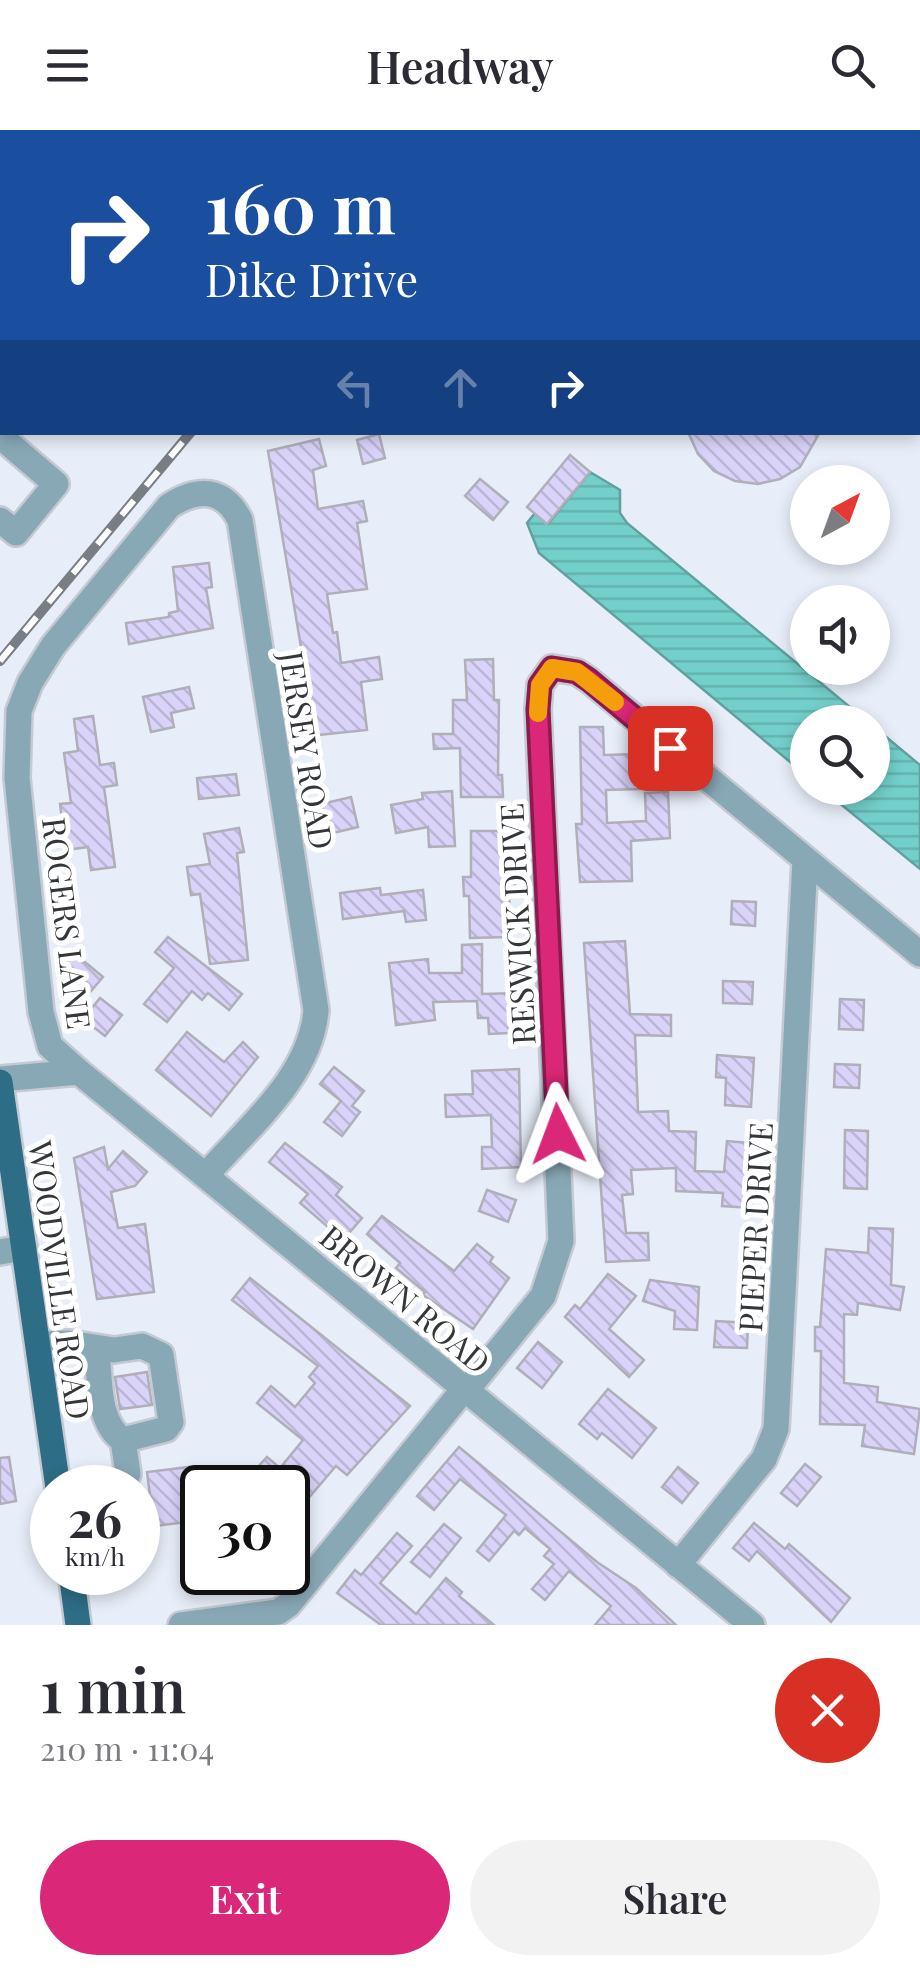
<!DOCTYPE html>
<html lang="en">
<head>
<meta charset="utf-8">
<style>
  :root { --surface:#fff; --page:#f2f2f3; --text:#2b2b33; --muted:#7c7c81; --accent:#db2777 }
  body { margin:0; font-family:"Playfair Display",serif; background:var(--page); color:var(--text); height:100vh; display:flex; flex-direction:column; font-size:38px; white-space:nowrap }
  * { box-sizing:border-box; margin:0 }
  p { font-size:32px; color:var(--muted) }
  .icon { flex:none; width:55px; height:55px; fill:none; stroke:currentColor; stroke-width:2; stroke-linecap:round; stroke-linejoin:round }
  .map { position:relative; height:1495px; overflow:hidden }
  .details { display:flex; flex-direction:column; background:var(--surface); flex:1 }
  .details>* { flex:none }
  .hud { position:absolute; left:0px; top:0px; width:920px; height:305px; box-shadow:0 5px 15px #0003; background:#1a4fa0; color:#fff; overflow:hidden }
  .needle { width:65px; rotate:41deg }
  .buttons { position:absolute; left:790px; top:335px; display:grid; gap:20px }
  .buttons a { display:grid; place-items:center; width:100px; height:100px; border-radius:50%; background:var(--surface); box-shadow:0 5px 15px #0003; font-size:50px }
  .speed { position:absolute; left:30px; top:1335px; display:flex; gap:20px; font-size:50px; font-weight:700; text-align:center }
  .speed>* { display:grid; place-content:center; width:130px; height:130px; border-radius:50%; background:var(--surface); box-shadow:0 5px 15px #0003; line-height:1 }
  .speed small { font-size:25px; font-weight:400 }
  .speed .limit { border:5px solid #111; border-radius:15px; background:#fff; color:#111 }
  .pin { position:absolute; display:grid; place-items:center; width:85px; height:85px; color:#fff; margin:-42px; border-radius:20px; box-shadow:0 5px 15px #0006 }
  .me { position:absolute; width:110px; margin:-55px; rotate:357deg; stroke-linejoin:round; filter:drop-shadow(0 0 8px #0008) }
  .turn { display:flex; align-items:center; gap:35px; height:210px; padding:0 40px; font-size:45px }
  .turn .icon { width:130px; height:130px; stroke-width:2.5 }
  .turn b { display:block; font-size:70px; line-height:85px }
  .lanes { display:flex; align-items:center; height:95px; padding:0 40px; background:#0003; justify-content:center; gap:50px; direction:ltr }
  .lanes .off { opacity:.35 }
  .round { display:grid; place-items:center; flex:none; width:105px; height:105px; border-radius:52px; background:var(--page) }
  .overview { display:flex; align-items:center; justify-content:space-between; height:170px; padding:0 40px }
  h1 { font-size:60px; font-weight:600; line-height:75px }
  .action { display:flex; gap:20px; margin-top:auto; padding:20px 40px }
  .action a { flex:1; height:115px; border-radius:60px; background:var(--accent); color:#fff; font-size:40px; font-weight:600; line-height:115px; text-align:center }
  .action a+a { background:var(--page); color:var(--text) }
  header { display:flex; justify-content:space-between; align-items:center; height:130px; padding:0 40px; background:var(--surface); font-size:45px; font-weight:600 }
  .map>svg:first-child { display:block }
</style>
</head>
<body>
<header><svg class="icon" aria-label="menu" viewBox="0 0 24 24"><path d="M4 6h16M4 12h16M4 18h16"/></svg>Headway<svg class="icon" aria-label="search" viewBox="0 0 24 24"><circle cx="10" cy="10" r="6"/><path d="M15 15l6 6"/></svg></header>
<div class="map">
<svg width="920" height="1495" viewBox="0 0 920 1495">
  <defs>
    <pattern id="water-rules" width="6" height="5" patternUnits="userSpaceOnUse" patternTransform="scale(2.5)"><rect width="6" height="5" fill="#73cfca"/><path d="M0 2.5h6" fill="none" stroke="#64b2ae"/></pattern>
    <pattern id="building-back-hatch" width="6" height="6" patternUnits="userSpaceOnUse" patternTransform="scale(2.5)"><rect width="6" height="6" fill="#d9d3f9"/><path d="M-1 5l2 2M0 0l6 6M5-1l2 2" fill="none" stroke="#bbb6d6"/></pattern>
  </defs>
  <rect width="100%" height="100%" fill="#e8eef9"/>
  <g fill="url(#water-rules)" stroke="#60a19f" stroke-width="2.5">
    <path d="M 590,342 L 620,360 L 620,383 L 627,393 L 868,592 L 808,592 L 807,646 L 539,423 L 527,393 L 535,383 L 548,394 Z"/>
    <path d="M 873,596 L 920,635 L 920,739 L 821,658 L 872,658 Z"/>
  </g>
  <g fill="url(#building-back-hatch)" stroke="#b0aeb9" stroke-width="2.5">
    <path d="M 688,302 L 820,302 L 800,337 L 780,349 L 758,354 L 735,351 L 714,341 L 698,324 Z"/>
    <path d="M 379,304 L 385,328 L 363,334 L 357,310 Z"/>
    <path d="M 319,309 L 326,336 L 313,340 L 318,379 L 363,371 L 367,391 L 357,393 L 367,459 L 327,464 L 333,503 L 337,502 L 341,533 L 379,527 L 382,549 L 361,552 L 367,600 L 308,606 L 304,535 L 268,321 Z"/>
    <path d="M 570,325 L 590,342 L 547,394 L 527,377 Z"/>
    <path d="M 480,349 L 508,372 L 493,390 L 465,366 Z"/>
    <path d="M 209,433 L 212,457 L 206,458 L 213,498 L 129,514 L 126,493 L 169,487 L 169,483 L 178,481 L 173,437 Z"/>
    <path d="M 493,529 L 494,570 L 499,570 L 498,645 L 502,645 L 503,667 L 461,667 L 460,618 L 434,619 L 433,604 L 453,604 L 453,570 L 467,570 L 465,530 Z"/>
    <path d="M 189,557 L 194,578 L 171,583 L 174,597 L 151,602 L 143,567 Z"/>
    <path d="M 93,586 L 100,635 L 114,633 L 117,655 L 104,657 L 115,737 L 91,740 L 88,717 L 66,720 L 60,674 L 71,673 L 64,623 L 78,621 L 74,589 Z"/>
    <path d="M 580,597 L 603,597 L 604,625 L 639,624 L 640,659 L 606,660 L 607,693 L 646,691 L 645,663 L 668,662 L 670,708 L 631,711 L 632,751 L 580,752 L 576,694 L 582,694 Z"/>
    <path d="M 236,644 L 239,665 L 199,669 L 197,648 Z"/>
    <path d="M 452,661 L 455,716 L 429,717 L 428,697 L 396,703 L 391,675 L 423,669 L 422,663 Z"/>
    <path d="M 351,667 L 358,697 L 329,704 L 322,674 Z"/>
    <path d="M 239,698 L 244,722 L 237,723 L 248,830 L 210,834 L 200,764 L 191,765 L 187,737 L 210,734 L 204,704 Z"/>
    <path d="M 471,701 L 509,701 L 516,764 L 509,765 L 511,807 L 470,808 L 469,766 L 464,766 L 463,747 L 471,747 Z"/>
    <path d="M 380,758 L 381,765 L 423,760 L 426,790 L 406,792 L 404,781 L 343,789 L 340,763 Z"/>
    <path d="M 732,771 L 756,772 L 755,796 L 731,794 Z"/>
    <path d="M 168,807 L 242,864 L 229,880 L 208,863 L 202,870 L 192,861 L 167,892 L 144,874 L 174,838 L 155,822 Z"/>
    <path d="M 625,811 L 630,884 L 671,885 L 671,906 L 635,905 L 638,982 L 668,981 L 669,1001 L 696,1002 L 695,1041 L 724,1042 L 727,1011 L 749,1013 L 746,1054 L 754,1055 L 752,1078 L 722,1076 L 723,1063 L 676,1061 L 676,1038 L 631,1040 L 633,1064 L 622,1065 L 626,1103 L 648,1103 L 649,1130 L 606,1132 L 584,813 Z"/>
    <path d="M 482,814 L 482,864 L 516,863 L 511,903 L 489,904 L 488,888 L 478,888 L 477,871 L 433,872 L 435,890 L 396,895 L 389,833 L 428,829 L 429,843 L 462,843 L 462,815 Z"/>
    <path d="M 74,823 L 103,847 L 86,867 L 57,843 Z"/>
    <path d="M 723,851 L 753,852 L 752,874 L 723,873 Z"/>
    <path d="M 100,868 L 122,885 L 105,906 L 83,889 Z"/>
    <path d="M 840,869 L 864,870 L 863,900 L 839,899 Z"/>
    <path d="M 187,902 L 224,932 L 243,912 L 258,927 L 211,986 L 156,940 Z"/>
    <path d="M 717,925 L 754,928 L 751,977 L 725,975 L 726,948 L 716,947 Z"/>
    <path d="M 835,934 L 860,935 L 859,958 L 834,957 Z"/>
    <path d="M 334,937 L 364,961 L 352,976 L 360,982 L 342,1006 L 324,992 L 341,971 L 320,954 Z"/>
    <path d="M 519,939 L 521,1037 L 482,1039 L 482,1017 L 492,1017 L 491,985 L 446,987 L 445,965 L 473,964 L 472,941 Z"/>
    <path d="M 845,1000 L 868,1001 L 867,1059 L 844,1058 Z"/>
    <path d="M 285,1013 L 342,1057 L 336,1065 L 362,1088 L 343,1110 L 300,1073 L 308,1064 L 269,1032 Z"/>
    <path d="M 104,1017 L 108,1039 L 123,1021 L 147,1042 L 135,1056 L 111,1062 L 118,1098 L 145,1094 L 154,1162 L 97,1169 L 74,1028 Z"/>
    <path d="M 487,1060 L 516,1070 L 508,1092 L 479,1081 Z"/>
    <path d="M 382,1086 L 454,1141 L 477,1114 L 493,1127 L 490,1132 L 509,1148 L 473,1199 L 423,1165 L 425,1162 L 396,1138 L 400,1133 L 367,1104 Z"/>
    <path d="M 869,1098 L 893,1099 L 891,1155 L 904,1157 L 900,1180 L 858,1173 L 857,1185 L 844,1184 L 844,1253 L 878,1257 L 877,1272 L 920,1279 L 914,1324 L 862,1316 L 865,1295 L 820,1294 L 821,1221 L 815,1221 L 815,1197 L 820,1197 L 826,1119 L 868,1123 Z"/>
    <path d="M 608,1144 L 636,1166 L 609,1199 L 644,1230 L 629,1247 L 565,1187 L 575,1175 L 580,1179 Z"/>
    <path d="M 250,1148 L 410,1276 L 347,1345 L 336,1336 L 288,1392 L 288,1358 L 280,1358 L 256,1339 L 267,1327 L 280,1338 L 303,1310 L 257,1273 L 271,1256 L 295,1277 L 315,1253 L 309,1247 L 318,1236 L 232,1170 Z"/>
    <path d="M 650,1150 L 699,1157 L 697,1200 L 674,1199 L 675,1181 L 643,1171 Z"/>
    <path d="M 716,1191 L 748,1193 L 747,1218 L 714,1217 Z"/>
    <path d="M 538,1212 L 562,1232 L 542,1258 L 517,1238 Z"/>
    <path d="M 147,1242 L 152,1275 L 120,1279 L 115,1247 Z"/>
    <path d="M 608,1259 L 656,1298 L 632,1328 L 602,1303 L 597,1309 L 579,1294 Z"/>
    <path d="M 459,1317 L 597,1432 L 636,1458 L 676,1495 L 595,1495 L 611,1476 L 569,1441 L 545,1470 L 532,1459 L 554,1434 L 544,1426 L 550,1419 L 525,1398 L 519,1405 L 514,1401 L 489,1431 L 477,1421 L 506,1385 L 460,1349 L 434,1380 L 417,1366 Z"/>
    <path d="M 9,1327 L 16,1371 L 0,1374 L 0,1328 Z"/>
    <path d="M 805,1334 L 821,1347 L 797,1376 L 781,1363 Z"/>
    <path d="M 189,1337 L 196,1391 L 154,1396 L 147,1342 Z"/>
    <path d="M 678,1337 L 698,1353 L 682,1373 L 662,1357 Z"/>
    <path d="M 754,1393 L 785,1419 L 789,1414 L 850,1468 L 831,1492 L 757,1421 L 749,1431 L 733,1418 Z"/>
    <path d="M 444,1394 L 461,1408 L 430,1447 L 411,1432 Z"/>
    <path d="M 397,1403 L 412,1416 L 380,1453 L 416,1484 L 446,1448 L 462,1462 L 459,1466 L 494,1495 L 381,1495 L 337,1463 L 355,1440 L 361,1445 Z"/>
  </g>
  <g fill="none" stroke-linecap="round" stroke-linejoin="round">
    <defs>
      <g id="minor">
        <path d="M 60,2 L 62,0"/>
        <path d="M 0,5 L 4,0"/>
        <path d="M 0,35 L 2,37"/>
        <path d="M 0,73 L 2,70"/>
        <path d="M 0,306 L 56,354 L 16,403 L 0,390"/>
        <path d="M 79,942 L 50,916 L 41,882 L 17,648 L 19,581 L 30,553 L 53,516 L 169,376 C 198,357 224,358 240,390 L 316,880 C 311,946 249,996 208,1043"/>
        <path d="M 0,949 L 79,942 L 752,1495"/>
        <path d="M 0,1122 L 24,1118"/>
        <path d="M 38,1214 L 69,1213 L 114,1220 L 142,1216 L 161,1225 L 171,1292 L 166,1299 L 123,1310 L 128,1344 L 119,1358"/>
        <path d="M 97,1220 C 100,1249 97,1293 123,1310"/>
        <path d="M 466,1261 L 543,1166 L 561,1111 L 538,579 L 540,555 L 552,538 L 577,542 L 589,550 L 920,824"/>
        <path d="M 678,1435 L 764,1329 L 776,1299 L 805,730"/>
        <path d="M 181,1495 L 278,1482 L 288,1475 L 464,1259"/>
      </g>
      <g id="major">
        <path d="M 0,952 L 58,1358"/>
        <path d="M 71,1442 L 78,1495"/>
      </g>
    </defs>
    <use href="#minor" stroke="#c4c9d3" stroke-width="30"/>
    <use href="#major" stroke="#c4c9d3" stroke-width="30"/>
    <use href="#minor" stroke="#89a8b6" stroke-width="25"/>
    <use href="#major" stroke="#2d6d85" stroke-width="25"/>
    <defs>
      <g id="rail">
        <path d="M 443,2 L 445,0"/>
        <path d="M 0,531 L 191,302"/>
      </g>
    </defs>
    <use href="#rail" stroke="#797d84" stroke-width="10"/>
    <use href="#rail" stroke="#fff" stroke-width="6" stroke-dasharray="19" stroke-linecap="butt"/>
  </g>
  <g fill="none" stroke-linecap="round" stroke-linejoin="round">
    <defs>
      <path id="route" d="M 558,1004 L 538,579 L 540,555 L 552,538 L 577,542 L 589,550 L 670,618"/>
    </defs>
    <use href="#route" stroke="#8e194d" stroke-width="25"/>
    <use href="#route" stroke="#db2777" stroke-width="18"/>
    <path stroke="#f59e0b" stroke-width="18" d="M 538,583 L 540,555 L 552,538 L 577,542 L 615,572"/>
  </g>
  <g text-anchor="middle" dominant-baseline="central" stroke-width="10" stroke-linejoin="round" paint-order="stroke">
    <g font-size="32" fill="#33363a" stroke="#fff">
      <text transform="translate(308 620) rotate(81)">JERSEY ROAD</text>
      <text transform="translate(68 793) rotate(83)">ROGERS LANE</text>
      <text transform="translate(516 794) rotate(-93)">RESWICK DRIVE</text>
      <text transform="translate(754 1097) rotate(-87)">PIEPER DRIVE</text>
      <text transform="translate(61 1150) rotate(82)">WOODVILLE ROAD</text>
      <text transform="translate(406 1168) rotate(40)">BROWN ROAD</text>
    </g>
  </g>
</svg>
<div class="buttons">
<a><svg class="needle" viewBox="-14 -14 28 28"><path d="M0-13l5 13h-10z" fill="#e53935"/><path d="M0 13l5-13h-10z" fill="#7c7c81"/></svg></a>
<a><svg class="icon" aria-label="sound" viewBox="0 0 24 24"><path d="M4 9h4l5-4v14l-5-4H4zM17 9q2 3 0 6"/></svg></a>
<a><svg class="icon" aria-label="search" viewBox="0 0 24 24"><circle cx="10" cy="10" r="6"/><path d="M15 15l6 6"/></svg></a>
</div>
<div class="speed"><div>26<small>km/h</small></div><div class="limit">30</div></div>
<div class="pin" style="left:670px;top:618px;background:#d93025"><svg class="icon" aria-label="arrive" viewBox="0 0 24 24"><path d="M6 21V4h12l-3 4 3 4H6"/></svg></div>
<svg class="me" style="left:558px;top:1004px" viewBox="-20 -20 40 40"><path d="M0-17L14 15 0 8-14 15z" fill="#db2777" stroke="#fff" stroke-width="4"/></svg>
<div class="hud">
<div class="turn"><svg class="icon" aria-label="right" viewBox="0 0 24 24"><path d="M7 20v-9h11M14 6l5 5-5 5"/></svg><div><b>160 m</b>Dike Drive</div></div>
<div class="lanes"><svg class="icon off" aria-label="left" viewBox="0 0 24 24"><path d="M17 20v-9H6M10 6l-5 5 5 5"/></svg><svg class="icon off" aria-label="ahead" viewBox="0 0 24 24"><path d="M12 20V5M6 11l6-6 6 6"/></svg><svg class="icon" aria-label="right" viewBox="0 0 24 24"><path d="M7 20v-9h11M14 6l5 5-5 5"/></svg></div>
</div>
</div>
<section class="details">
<div class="overview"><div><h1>1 min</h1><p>210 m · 11:04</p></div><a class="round" style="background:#d93025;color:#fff"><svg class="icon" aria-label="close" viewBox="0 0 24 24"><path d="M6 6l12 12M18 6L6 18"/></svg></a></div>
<div class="action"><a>Exit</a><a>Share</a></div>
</section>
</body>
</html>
